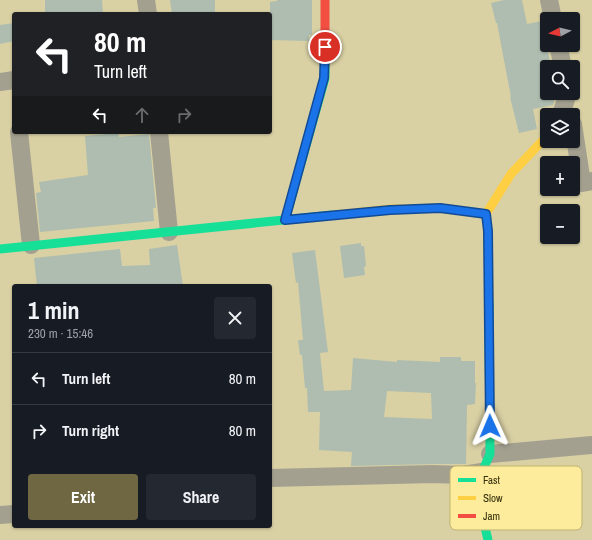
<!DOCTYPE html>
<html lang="en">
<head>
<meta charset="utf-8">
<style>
  :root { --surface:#171b24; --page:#242831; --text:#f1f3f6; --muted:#9ea1a6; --line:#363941; --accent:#6e6741 }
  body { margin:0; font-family:"Archivo Narrow",sans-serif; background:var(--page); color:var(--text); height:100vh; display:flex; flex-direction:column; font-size:15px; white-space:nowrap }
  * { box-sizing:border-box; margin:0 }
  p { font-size:13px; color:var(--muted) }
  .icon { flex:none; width:22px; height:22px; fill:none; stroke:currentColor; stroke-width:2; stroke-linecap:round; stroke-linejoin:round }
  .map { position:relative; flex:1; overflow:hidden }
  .panel { position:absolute; left:12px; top:284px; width:260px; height:244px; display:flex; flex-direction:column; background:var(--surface); border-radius:4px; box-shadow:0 1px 3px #0004 }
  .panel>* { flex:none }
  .hud { position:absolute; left:12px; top:12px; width:260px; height:122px; border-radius:4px; box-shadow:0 1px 3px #0004; background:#202124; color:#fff; overflow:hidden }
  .needle { width:26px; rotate:263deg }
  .fabs { position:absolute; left:540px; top:12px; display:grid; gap:8px }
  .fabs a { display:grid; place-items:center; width:40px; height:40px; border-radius:4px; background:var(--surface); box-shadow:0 1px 3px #0004; font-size:20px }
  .pin { position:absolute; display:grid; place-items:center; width:34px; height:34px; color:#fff; margin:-17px; border:2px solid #fff; border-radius:50%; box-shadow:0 1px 4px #0007 }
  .me { position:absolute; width:44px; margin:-22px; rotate:359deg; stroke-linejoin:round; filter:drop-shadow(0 0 3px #0008) }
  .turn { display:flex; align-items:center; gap:14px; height:84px; padding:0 16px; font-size:18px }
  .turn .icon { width:52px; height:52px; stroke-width:2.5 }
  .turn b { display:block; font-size:28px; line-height:34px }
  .lanes { display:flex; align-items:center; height:38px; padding:0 16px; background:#0003; justify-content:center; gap:20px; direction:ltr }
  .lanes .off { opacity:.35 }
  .round { display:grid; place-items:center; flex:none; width:42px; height:42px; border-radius:4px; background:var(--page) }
  .head { display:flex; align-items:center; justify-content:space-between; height:68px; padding:0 16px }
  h1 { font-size:24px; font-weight:700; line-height:30px }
  .primary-button { display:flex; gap:8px; margin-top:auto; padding:8px 16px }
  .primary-button a { flex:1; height:46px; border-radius:4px; background:var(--accent); color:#fff; font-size:16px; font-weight:700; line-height:46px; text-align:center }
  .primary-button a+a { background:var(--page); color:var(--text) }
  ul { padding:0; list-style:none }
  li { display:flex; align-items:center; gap:12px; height:52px; padding:0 16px; border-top:1px solid var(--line) }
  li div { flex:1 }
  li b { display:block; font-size:15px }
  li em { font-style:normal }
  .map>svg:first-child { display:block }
</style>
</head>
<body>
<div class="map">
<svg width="592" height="540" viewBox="0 0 592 540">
  <rect width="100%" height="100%" fill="#d9d0a4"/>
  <g fill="#aebdaf" fill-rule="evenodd">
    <path d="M 45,0 L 102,0 L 103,14 L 45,14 Z"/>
    <path d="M 170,0 L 215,0 L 215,14 L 189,14 L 189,12 L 172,14 Z"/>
    <path d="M 277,0 L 312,0 L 312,35 L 309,35 L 309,41 L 270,40 L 270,2 L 277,1 Z"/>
    <path d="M 504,0 L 522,0 L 527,24 L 542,21 L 551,67 L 547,67 L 547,93 L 554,93 L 554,102 L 553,105 L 533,109 L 537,129 L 519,133 L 510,97 L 511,97 L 497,23 L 496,23 L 491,3 Z"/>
    <path d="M 14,23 L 14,41 L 0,44 L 0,25 Z"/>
    <path d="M 118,133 L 119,137 L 149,134 L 156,208 L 153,208 L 154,221 L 40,232 L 36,193 L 41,192 L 39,182 L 88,175 L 85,136 Z"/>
    <path d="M 361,243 L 361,246 L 364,246 L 366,266 L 364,267 L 365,275 L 344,278 L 340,246 Z"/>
    <path d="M 177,245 L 183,286 L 37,286 L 34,258 L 120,249 L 122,266 L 150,265 L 149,249 Z"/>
    <path d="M 315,250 L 328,352 L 320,353 L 324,391 L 351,390 L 353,358 L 397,362 L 397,360 L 440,362 L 440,357 L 461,357 L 461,361 L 475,361 L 475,383 L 476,383 L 475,404 L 467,405 L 466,464 L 433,464 L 351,466 L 352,452 L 319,450 L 320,412 L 308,412 L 307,388 L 305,388 L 302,355 L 300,355 L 298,340 L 303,340 L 298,282 L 296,283 L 292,253 ZM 387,391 L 431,393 L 432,419 L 384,417 Z"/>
  </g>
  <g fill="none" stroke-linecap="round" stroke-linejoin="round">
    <g stroke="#a3a090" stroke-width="18">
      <path d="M 146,0 L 148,14"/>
      <path d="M 549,0 L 553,19"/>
      <path d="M 558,45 L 563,67"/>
      <path d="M 0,82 L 14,80"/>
      <path d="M 561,115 L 568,93"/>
      <path d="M 573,124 L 582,183 L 592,181"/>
      <path d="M 19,132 L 31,245"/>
      <path d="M 159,132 L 169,232"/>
      <path d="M 490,454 L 592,445"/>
      <path d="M 270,478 L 433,474 L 463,475 L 482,472"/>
      <path d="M 0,515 L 14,514"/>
    </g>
    <g stroke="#16e098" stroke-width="9">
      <path d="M 285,220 L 325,78 L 325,51"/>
      <path d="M 0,249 L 333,215"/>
      <path d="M 488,540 L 477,493 L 482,472 L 490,454 L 489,302"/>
    </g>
    <g stroke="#ffcf43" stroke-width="9">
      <path d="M 333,215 L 390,209 L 440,208 L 486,214"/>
      <path d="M 489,302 L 488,231 L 486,214 L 511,174 L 547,136"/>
    </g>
    <path stroke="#f24e42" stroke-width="9" d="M 325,0 L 325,51"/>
  </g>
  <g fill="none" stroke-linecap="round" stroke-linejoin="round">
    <defs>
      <path id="route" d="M 325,47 L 324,78 L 285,220 L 390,210 L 440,208 L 486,214 L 488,231 L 490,426"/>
    </defs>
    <use href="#route" stroke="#114b97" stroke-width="10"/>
    <use href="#route" stroke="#1a73e8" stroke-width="7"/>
  </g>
  <rect x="450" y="466" width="132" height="64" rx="6" fill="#fcec9b" stroke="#c0b370" stroke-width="1"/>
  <rect x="458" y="478" width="18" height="4" fill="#16e098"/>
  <rect x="458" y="496" width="18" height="4" fill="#ffcf43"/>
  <rect x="458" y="514" width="18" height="4" fill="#f24e42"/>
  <g font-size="11" fill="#352e0c">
    <text x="483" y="484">Fast</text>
    <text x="483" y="502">Slow</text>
    <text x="483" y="520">Jam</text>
  </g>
</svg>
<div class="fabs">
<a><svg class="needle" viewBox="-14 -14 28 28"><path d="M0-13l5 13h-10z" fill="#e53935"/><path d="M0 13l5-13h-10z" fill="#9ea1a6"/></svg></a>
<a><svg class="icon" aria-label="search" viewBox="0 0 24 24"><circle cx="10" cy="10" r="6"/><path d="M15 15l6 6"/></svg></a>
<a><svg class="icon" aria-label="layers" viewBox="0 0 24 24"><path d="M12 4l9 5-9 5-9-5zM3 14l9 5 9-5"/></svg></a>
<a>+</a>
<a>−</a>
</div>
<div class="pin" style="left:325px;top:47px;background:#d93025"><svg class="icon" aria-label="arrive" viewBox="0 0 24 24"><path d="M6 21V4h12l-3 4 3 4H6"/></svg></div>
<svg class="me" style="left:490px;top:426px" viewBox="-20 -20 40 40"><path d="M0-17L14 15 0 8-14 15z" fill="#1a73e8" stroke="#fff" stroke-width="4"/></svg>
<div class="hud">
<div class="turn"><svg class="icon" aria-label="left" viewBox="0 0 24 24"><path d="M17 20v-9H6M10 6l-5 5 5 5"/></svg><div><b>80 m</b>Turn left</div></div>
<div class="lanes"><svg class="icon" aria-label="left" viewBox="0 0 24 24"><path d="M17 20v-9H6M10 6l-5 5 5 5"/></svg><svg class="icon off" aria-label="ahead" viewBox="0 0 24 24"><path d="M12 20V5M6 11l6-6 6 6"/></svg><svg class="icon off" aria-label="right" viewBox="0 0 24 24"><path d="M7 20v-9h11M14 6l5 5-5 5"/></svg></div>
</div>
<section class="panel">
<div class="head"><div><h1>1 min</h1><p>230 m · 15:46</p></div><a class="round"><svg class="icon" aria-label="close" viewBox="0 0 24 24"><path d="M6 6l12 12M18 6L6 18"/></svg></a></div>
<ul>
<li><svg class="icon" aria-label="left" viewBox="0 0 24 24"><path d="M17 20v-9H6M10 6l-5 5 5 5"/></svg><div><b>Turn left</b></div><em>80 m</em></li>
<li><svg class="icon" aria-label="right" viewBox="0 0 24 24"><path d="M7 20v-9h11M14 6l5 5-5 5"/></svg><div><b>Turn right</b></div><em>80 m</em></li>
</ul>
<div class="primary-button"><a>Exit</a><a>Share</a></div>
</section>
</div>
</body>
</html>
